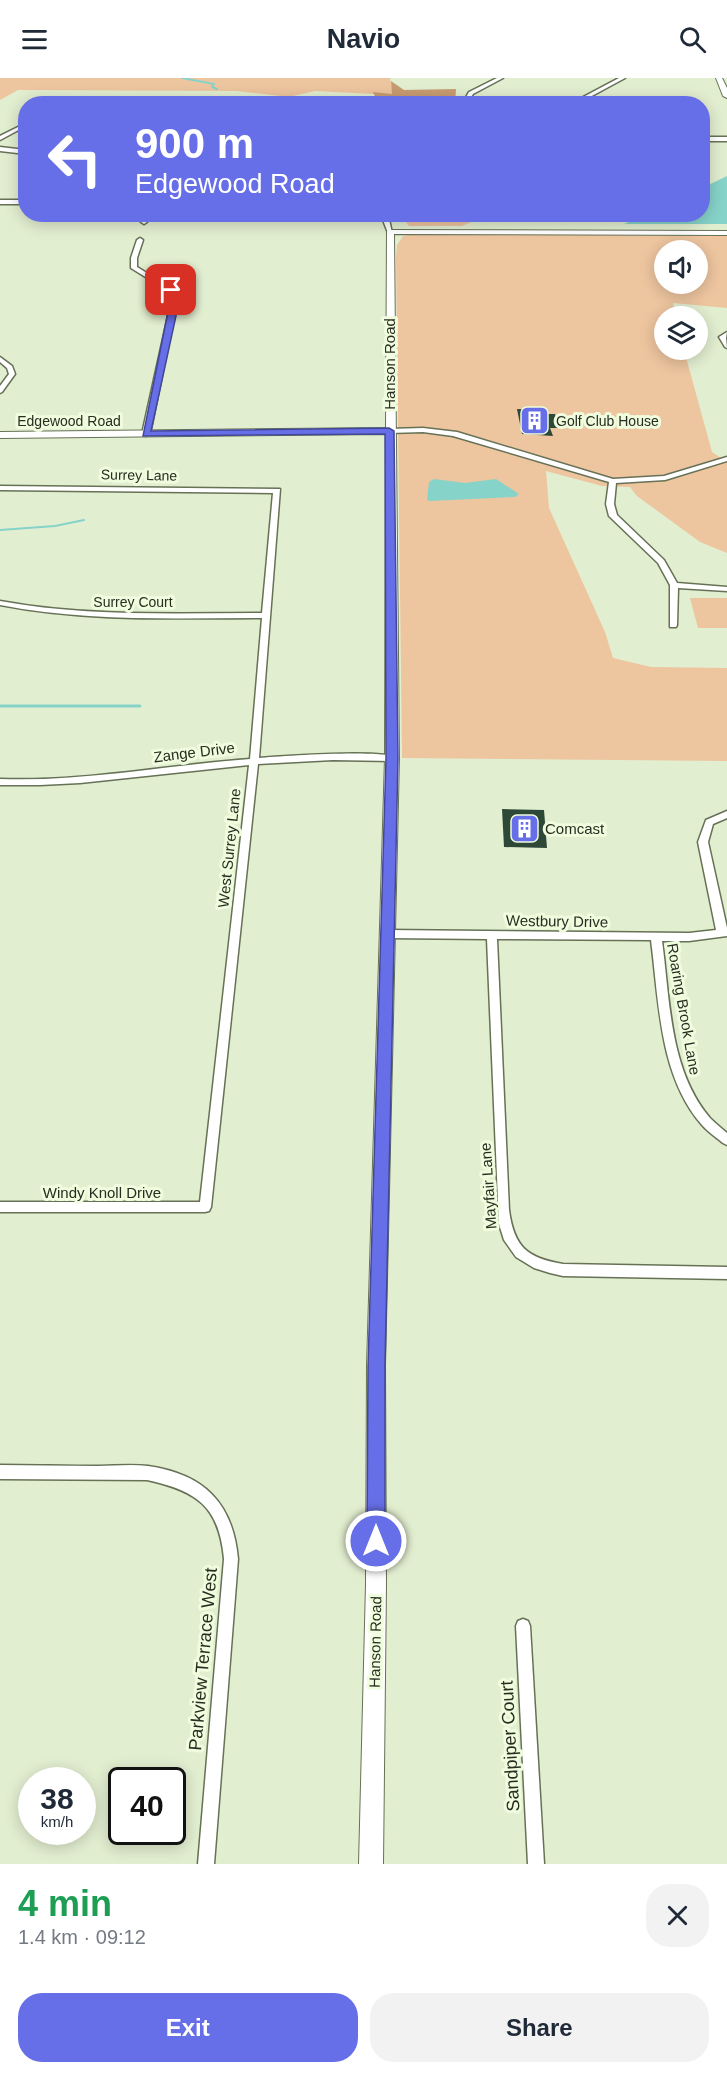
<!DOCTYPE html>
<html lang="en">
<head>
<meta charset="utf-8">
<style>
  :root { --surface:#fff; --page:#f2f2f3; --text:#1f2937; --muted:#747a83; --accent:#666fe7 }
  body { margin:0; font-family:Arial,sans-serif; background:var(--page); color:var(--text); height:100vh; display:flex; flex-direction:column; font-size:22px; white-space:nowrap }
  * { box-sizing:border-box; margin:0 }
  p { font-size:20px; color:var(--muted) }
  .icon { flex:none; width:33px; height:33px; fill:none; stroke:currentColor; stroke-width:2; stroke-linecap:round; stroke-linejoin:round }
  .map { position:relative; height:1786px; overflow:hidden }
  .drawer { display:flex; flex-direction:column; background:var(--surface); flex:1 }
  .drawer>* { flex:none }
  .banner { position:absolute; left:18px; top:18px; width:692px; height:126px; border-radius:24px; box-shadow:0 3px 15px #0003; background:#666fe7; color:#fff; overflow:hidden }
  .tools { position:absolute; left:654px; top:162px; display:grid; gap:12px }
  .tools a { display:grid; place-items:center; width:54px; height:54px; border-radius:50%; background:var(--surface); box-shadow:0 3px 15px #0003; font-size:30px }
  .speed { position:absolute; left:18px; top:1689px; display:flex; gap:12px; font-size:30px; font-weight:700; text-align:center }
  .speed>* { display:grid; place-content:center; width:78px; height:78px; border-radius:50%; background:var(--surface); box-shadow:0 3px 15px #0003; line-height:1 }
  .speed small { font-size:15px; font-weight:400 }
  .speed .limit { border:3px solid #111; border-radius:9px; background:#fff; color:#111 }
  .pin { position:absolute; display:grid; place-items:center; width:51px; height:51px; color:#fff; margin:-26px; border-radius:12px; box-shadow:0 3px 9px #0006 }
  .me { position:absolute; width:66px; margin:-33px; rotate:0deg; stroke-linejoin:round; filter:drop-shadow(0 0 4px #0008) }
  .turn { display:flex; align-items:center; gap:21px; height:126px; padding:0 18px; font-size:27px }
  .turn .icon { width:78px; height:78px; stroke-width:2.5 }
  .turn b { display:block; font-size:42px; line-height:51px }
  .round { display:grid; place-items:center; flex:none; width:63px; height:63px; border-radius:24px; background:var(--page) }
  .head { display:flex; align-items:center; justify-content:space-between; height:102px; padding:0 18px }
  h1 { font-size:36px; font-weight:700; line-height:45px; color:#1e9e55 }
  .cta { display:flex; gap:12px; margin-top:auto; padding:12px 18px }
  .cta a { flex:1; height:69px; border-radius:24px; background:var(--accent); color:#fff; font-size:24px; font-weight:700; line-height:69px; text-align:center }
  .cta a+a { background:var(--page); color:var(--text) }
  header { display:flex; justify-content:space-between; align-items:center; height:78px; padding:0 18px; background:var(--surface); font-size:27px; font-weight:700 }
  .map>svg:first-child { display:block }
</style>
</head>
<body>
<header><svg class="icon" aria-label="menu" viewBox="0 0 24 24"><path d="M4 6h16M4 12h16M4 18h16"/></svg>Navio<svg class="icon" aria-label="search" viewBox="0 0 24 24"><circle cx="10" cy="10" r="6"/><path d="M15 15l6 6"/></svg></header>
<div class="map">
<svg width="727" height="1786" viewBox="0 0 727 1786">
  <rect width="100%" height="100%" fill="#e2eed0"/>
  <g fill="#edc59f" fill-rule="evenodd">
    <path d="M 0,0 L 390,0 L 393,17 L 315,13 L 289,19 L 236,13 L 18,12 L 0,22 Z"/>
    <path d="M 401,137 L 483,136 L 485,138 L 462,148 L 409,148 Z"/>
    <path d="M 416,156 L 727,158 L 727,230 L 673,225 L 676,238 L 664,238 L 664,272 L 684,272 L 712,374 L 727,384 L 727,475 L 700,464 L 637,418 L 630,409 L 602,408 L 546,393 L 549,430 L 605,554 L 613,580 L 651,589 L 727,590 L 727,683 L 402,680 L 396,180 L 397,167 L 403,158 ZM 664,172 L 698,172 L 698,206 L 664,206 Z"/>
    <path d="M 690,520 L 727,520 L 727,550 L 698,550 Z"/>
  </g>
  <path fill="#c89c72" d="M 391,3 L 404,12 L 456,11 L 455,25 L 378,25 L 373,14 L 392,16 Z"/>
  <g fill="#86d3c9">
    <path d="M 727,98 L 727,146 L 624,146 L 644,137 L 702,136 L 702,110 Z"/>
    <path d="M 434,401 L 465,405 L 496,401 L 519,416 L 515,419 L 430,423 L 427,422 L 429,404 Z"/>
  </g>
  <g fill="none" stroke-linecap="round" stroke-linejoin="round">
    <g stroke="#86d3c9" stroke-width="2">
      <path d="M 182,0 L 214,6 L 212,9 L 217,11"/>
      <path d="M 463,136 L 467,138"/>
      <path d="M 0,452 L 55,448 L 84,442"/>
    </g>
    <path stroke="#86d3c9" stroke-width="3" d="M 0,628 L 140,628"/>
  </g>
  <g fill="#2e4837">
    <path d="M 517,331 L 541,332 L 542,336 L 555,336 L 559,350 L 550,350 L 553,358 L 522,356 Z"/>
    <path d="M 502,731 L 544,732 L 547,770 L 504,769 Z"/>
  </g>
  <g fill="none" stroke-linecap="round" stroke-linejoin="round">
    <defs>
      <g id="street">
        <path d="M 497,0 L 503,0 L 473,16 L 467,26 L 462,26 L 469,14 Z"/>
        <path d="M 619,0 L 625,0 L 577,26 L 570,26 Z"/>
        <path d="M 26,45 L 26,48 L 0,62 L 0,58 Z"/>
        <rect x="702" y="59" width="25" height="4"/>
        <path d="M 0,69 L 26,72 L 26,76 L 0,73 Z"/>
        <rect x="0" y="122" width="26" height="4"/>
        <path d="M 143,136 L 149,136 L 147,144 L 144,146 L 141,144 Z"/>
        <path d="M 379,136 L 385,136 L 389,141 L 392,155 L 388,155 L 383,142 Z"/>
        <path d="M 140,160 L 143,162 L 137,180 L 137,189 L 173,211 L 177,224 L 150,356 L 146,358 L 142,356 L 171,224 L 168,213 L 131,190 L 131,180 L 137,162 Z"/>
        <path d="M 727,254 L 726,260 L 727,270 L 725,269 L 719,259 Z"/>
        <path d="M 0,279 L 12,288 L 15,296 L 2,314 L 0,315 L 0,308 L 9,296 L 7,290 L 0,284 Z"/>
        <path d="M 423,350 L 457,354 L 613,401 L 664,398 L 727,379 L 727,383 L 665,402 L 616,405 L 614,426 L 617,437 L 664,482 L 677,505 L 727,509 L 727,513 L 678,510 L 677,547 L 676,549 L 670,549 L 670,507 L 658,485 L 609,438 L 606,426 L 609,404 L 453,358 L 423,354 L 389,355 L 385,353 L 389,351 Z"/>
        <path d="M 0,408 L 280,411 L 259,680 C 280,678 385,671 397,680 L 392,683 L 333,682 L 258,686 L 211,1129 L 209,1133 L 205,1134 L 0,1134 L 0,1124 L 200,1124 L 249,687 L 80,705 L 40,707 L 0,707 L 0,701 C 84,704 166,687 250,681 L 262,540 C 174,540 87,544 0,527 L 0,523 C 87,539 174,535 262,535 L 273,415 L 0,412 Z"/>
        <path d="M 727,733 L 727,740 L 713,746 L 708,764 L 727,850 L 727,858 L 689,863 L 662,863 C 670,921 669,992 710,1040 C 715,1045 721,1050 727,1055 L 727,1067 L 723,1065 C 716,1059 708,1054 702,1047 C 659,998 659,923 651,862 L 497,861 L 509,1132 C 514,1169 527,1180 563,1186 L 727,1189 L 727,1201 L 563,1198 L 550,1195 L 534,1190 L 516,1179 L 504,1162 L 499,1146 L 487,861 L 387,860 L 382,856 L 387,852 L 689,855 L 716,852 L 698,764 L 706,742 Z"/>
        <path d="M 0,1387 C 32,1387 65,1388 97,1388 C 113,1388 131,1386 148,1388 C 204,1396 233,1425 238,1481 L 214,1786 L 198,1786 L 224,1481 C 219,1428 197,1413 147,1402 L 0,1401 Z"/>
        <path d="M 523,1541 L 528,1543 L 530,1548 L 544,1786 L 528,1786 L 516,1548 L 518,1543 Z"/>
      </g>
      <g id="secondary">
        <path d="M 716,0 L 722,0 L 727,10 L 727,20 L 723,18 Z"/>
        <path d="M 387,152 L 727,153 L 727,157 L 394,156 L 399,680 L 385,1288 L 386,1506 L 383,1786 L 359,1786 L 366,1506 L 367,1288 L 385,680 L 386,356 L 0,360 L 0,354 L 386,350 Z"/>
      </g>
    </defs>
    <use href="#street" stroke="#667156" stroke-width="3"/>
    <use href="#secondary" stroke="#667156" stroke-width="2"/>
    <use href="#street" fill="#fff" fill-rule="evenodd"/>
    <use href="#secondary" fill="#fff" fill-rule="evenodd"/>
  </g>
  <path fill="#666fe7" stroke="#424896" stroke-width="1.5" d="M 171,210 L 175,212 L 179,224 L 151,353 L 389,350 L 394,353 L 398,680 L 385,1288 L 385,1463 L 383,1469 L 376,1472 L 370,1469 L 367,1463 L 368,1288 L 386,680 L 385,356 L 143,358 L 170,224 L 167,212 Z"/>
  <defs>
    <symbol id="building-square" viewBox="-11 -11 22 22"><rect x="-9" y="-9" width="18" height="18" rx="4" fill="#666fe7" stroke="#effcdd"/><path d="M-4-6H4V6H1V3H-1V6H-4ZM-2.5-4.3h1.7v1.8h-1.7ZM.8-4.3h1.7v1.8H.8ZM-2.5-1h1.7V.8h-1.7ZM.8-1h1.7V.8H.8Z" fill="#fff"/></symbol>
  </defs>
  <g fill-rule="evenodd">
    <use href="#building-square" x="518" y="326" width="33" height="33"/>
    <use href="#building-square" x="508" y="734" width="33" height="33"/>
  </g>
  <g text-anchor="middle" dominant-baseline="central" stroke-width="6" stroke-linejoin="round" paint-order="stroke">
    <g font-size="14" fill="#282d21" stroke="#effcdd">
      <text x="69" y="343">Edgewood Road</text>
      <text transform="translate(139 397) rotate(1)">Surrey Lane</text>
      <text x="133" y="524">Surrey Court</text>
    </g>
    <g font-size="14" fill="#282d21" stroke="#effcdd" text-anchor="start">
      <text x="556" y="343">Golf Club House</text>
    </g>
    <g font-size="15" fill="#282d21" stroke="#effcdd">
      <text transform="translate(389 286) rotate(-90)">Hanson Road</text>
      <text transform="translate(194 674) rotate(-7)">Zange Drive</text>
      <text transform="translate(229 770) rotate(-84)">West Surrey Lane</text>
      <text transform="translate(557 843) rotate(1)">Westbury Drive</text>
      <text transform="translate(684 931) rotate(80)">Roaring Brook Lane</text>
      <text transform="translate(488 1108) rotate(-94)">Mayfair Lane</text>
      <text x="102" y="1114">Windy Knoll Drive</text>
      <text transform="translate(375 1564) rotate(-89)">Hanson Road</text>
    </g>
    <g font-size="15" fill="#282d21" stroke="#effcdd" text-anchor="start">
      <text x="545" y="750">Comcast</text>
    </g>
    <g font-size="18" fill="#282d21" stroke="#effcdd">
      <text transform="translate(203 1581) rotate(-85)">Parkview Terrace West</text>
      <text transform="translate(510 1668) rotate(-93)">Sandpiper Court</text>
    </g>
  </g>
</svg>
<div class="tools">
<a><svg class="icon" aria-label="sound" viewBox="0 0 24 24"><path d="M4 9h4l5-4v14l-5-4H4zM17 9q2 3 0 6"/></svg></a>
<a><svg class="icon" aria-label="layers" viewBox="0 0 24 24"><path d="M12 4l9 5-9 5-9-5zM3 14l9 5 9-5"/></svg></a>
</div>
<div class="speed"><div>38<small>km/h</small></div><div class="limit">40</div></div>
<div class="pin" style="left:171px;top:212px;background:#d93025"><svg class="icon" aria-label="arrive" viewBox="0 0 24 24"><path d="M6 21V4h12l-3 4 3 4H6"/></svg></div>
<svg class="me" style="left:376px;top:1463px" viewBox="-20 -20 40 40"><circle r="17" fill="#666fe7" stroke="#fff" stroke-width="3"/><path d="M0-11L8 9 0 5-8 9z" fill="#fff"/></svg>
<div class="banner">
<div class="turn"><svg class="icon" aria-label="left" viewBox="0 0 24 24"><path d="M17 20v-9H6M10 6l-5 5 5 5"/></svg><div><b>900 m</b>Edgewood Road</div></div>
</div>
</div>
<section class="drawer">
<div class="head"><div><h1>4 min</h1><p>1.4 km · 09:12</p></div><a class="round"><svg class="icon" aria-label="close" viewBox="0 0 24 24"><path d="M6 6l12 12M18 6L6 18"/></svg></a></div>
<div class="cta"><a>Exit</a><a>Share</a></div>
</section>
</body>
</html>
